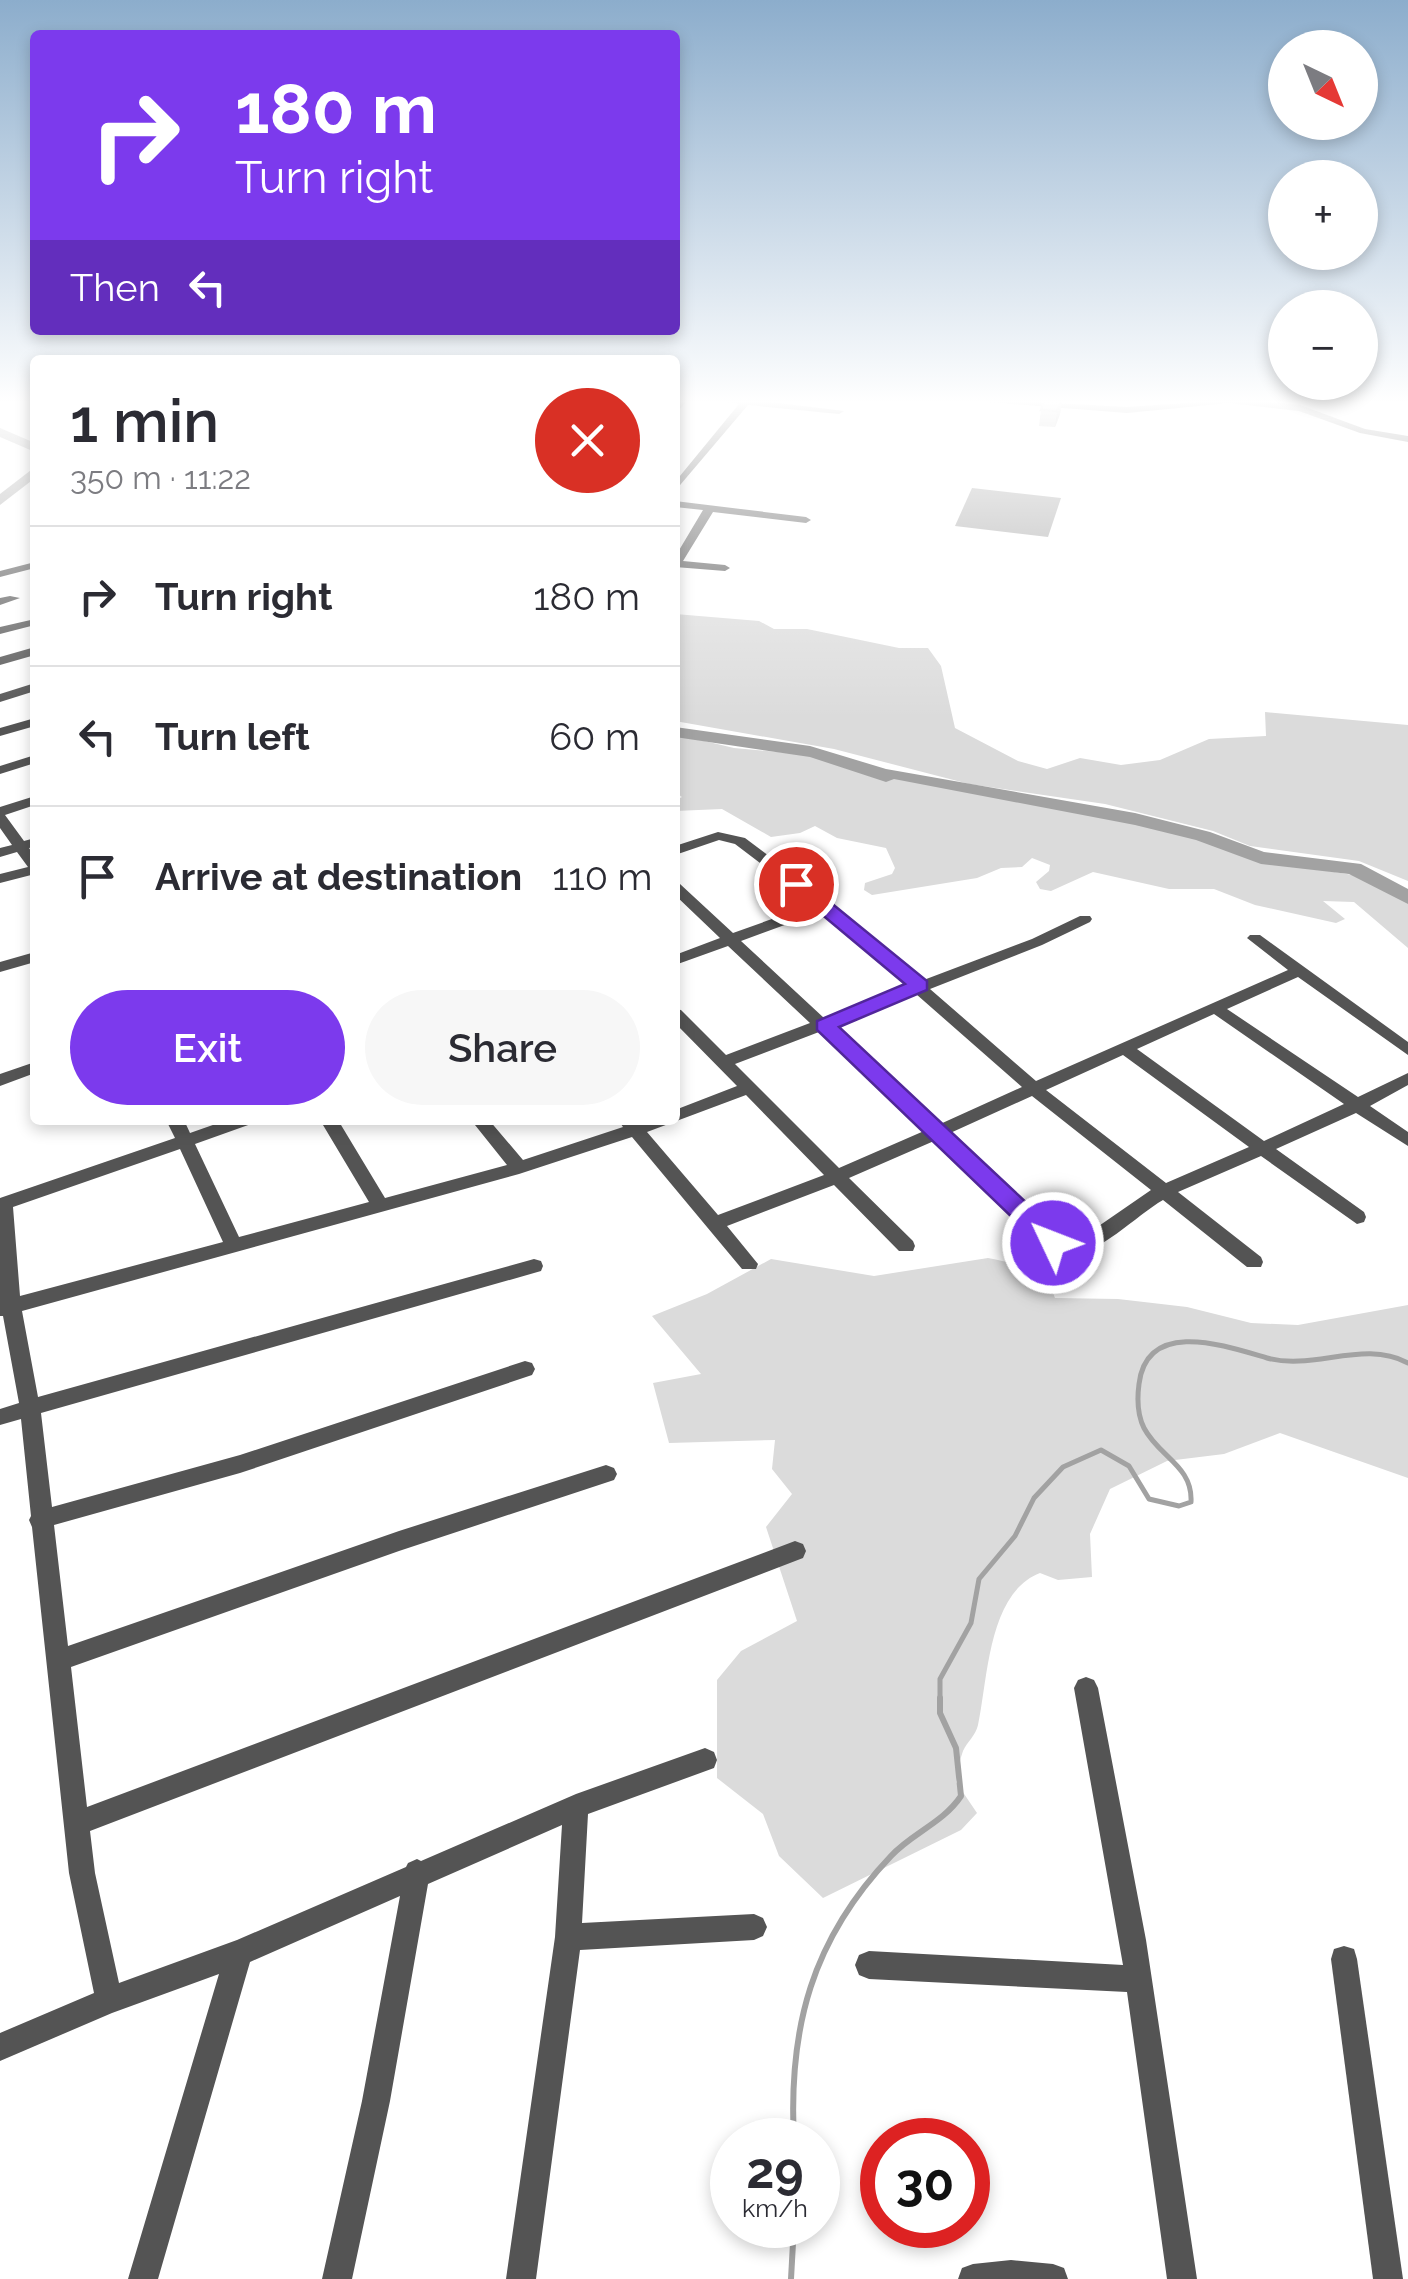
<!DOCTYPE html>
<html lang="en">
<head>
<meta charset="utf-8">
<style>
  :root { --surface:#fff; --page:#f7f7f7; --text:#2b2b33; --muted:#7c7c81; --line:#e1e1e2; --accent:#7c3aed }
  body { margin:0; font-family:Raleway,sans-serif; background:var(--page); color:var(--text); height:100vh; display:flex; flex-direction:column; font-size:38px; white-space:nowrap }
  * { box-sizing:border-box; margin:0 }
  p { font-size:32px; color:var(--muted) }
  .icon { flex:none; width:55px; height:55px; fill:none; stroke:currentColor; stroke-width:2; stroke-linecap:round; stroke-linejoin:round }
  .map { position:relative; flex:1; overflow:hidden }
  .panel { position:absolute; left:30px; top:355px; width:650px; height:770px; display:flex; flex-direction:column; background:var(--surface); border-radius:10px; box-shadow:0 5px 15px #0003 }
  .panel>* { flex:none }
  .guide { position:absolute; left:30px; top:30px; width:650px; height:305px; border-radius:10px; box-shadow:0 5px 15px #0003; background:#7c3aed; color:#fff; overflow:hidden }
  .needle { width:65px; rotate:137deg }
  .fabs { position:absolute; left:1268px; top:30px; display:grid; gap:20px }
  .fabs a { display:grid; place-items:center; width:110px; height:110px; border-radius:50%; background:var(--surface); box-shadow:0 5px 15px #0003; font-size:50px }
  .speed { position:absolute; left:710px; top:2118px; display:flex; gap:20px; font-size:50px; font-weight:700; text-align:center }
  .speed>* { display:grid; place-content:center; width:130px; height:130px; border-radius:50%; background:var(--surface); box-shadow:0 5px 15px #0003; line-height:1 }
  .speed small { font-size:25px; font-weight:400 }
  .speed .limit { border:15px solid #d22; background:#fff; color:#111 }
  .pin { position:absolute; display:grid; place-items:center; width:85px; height:85px; color:#fff; margin:-42px; border:5px solid #fff; border-radius:50%; box-shadow:0 2px 10px #0007 }
  .me { position:absolute; width:110px; margin:-55px; rotate:313deg; stroke-linejoin:round; filter:drop-shadow(0 0 8px #0008) }
  .turn { display:flex; align-items:center; gap:35px; height:210px; padding:0 40px; font-size:45px }
  .turn .icon { width:130px; height:130px; stroke-width:2.5 }
  .turn b { display:block; font-size:70px; line-height:85px }
  .then { display:flex; align-items:center; height:95px; padding:0 40px; background:#0003; gap:20px; font-size:38px }
  .round { display:grid; place-items:center; flex:none; width:105px; height:105px; border-radius:52px; background:var(--page) }
  .head { display:flex; align-items:center; justify-content:space-between; height:170px; padding:0 40px }
  h1 { font-size:60px; font-weight:600; line-height:75px }
  .action { display:flex; gap:20px; margin-top:auto; padding:20px 40px }
  .action a { flex:1; height:115px; border-radius:60px; background:var(--accent); color:#fff; font-size:40px; font-weight:600; line-height:115px; text-align:center }
  .action a+a { background:var(--page); color:var(--text) }
  ul { padding:0; list-style:none }
  li { display:flex; align-items:center; gap:30px; height:140px; padding:0 40px; border-top:2px solid var(--line) }
  li div { flex:1 }
  li b { display:block; font-size:38px }
  li em { font-style:normal }
  .map>svg:first-child { display:block }
</style>
</head>
<body>
<div class="map">
<svg width="1408" height="2279" viewBox="0 0 1408 2279">
  <rect width="100%" height="100%" fill="#fff"/>
  <g fill="#dbdbdb">
    <path d="M 675,614 L 759,621 L 774,629 L 807,629 L 899,648 L 928,648 L 941,666 L 955,728 L 1018,761 L 1047,769 L 1080,758 L 1121,765 L 1160,760 L 1209,739 L 1266,736 L 1265,712 L 1408,725 L 1408,881 L 1359,861 L 1250,846 L 1213,831 L 1105,804 L 969,784 L 834,749 L 675,721 Z"/>
    <path d="M 675,734 L 734,748 L 810,755 L 882,778 L 900,778 L 1113,818 L 1198,838 L 1255,859 L 1359,876 L 1408,900 L 1408,948 L 1354,902 L 1323,901 L 1345,919 L 1336,923 L 1255,905 L 1214,889 L 1169,889 L 1093,872 L 1051,891 L 1040,889 L 1036,882 L 1049,871 L 1050,865 L 1032,858 L 1022,867 L 1001,868 L 977,878 L 872,895 L 864,890 L 865,883 L 892,874 L 895,868 L 886,848 L 837,838 L 815,826 L 800,833 L 771,837 L 722,809 L 675,811 L 675,801 L 682,797 L 675,792 Z"/>
    <path d="M 988,1258 C 1016,1264 1045,1267 1055,1298 L 1118,1299 L 1187,1307 L 1251,1323 L 1298,1325 L 1408,1305 L 1408,1478 L 1280,1433 L 1224,1454 L 1167,1461 L 1110,1489 L 1090,1534 L 1092,1577 L 1058,1580 L 1040,1573 C 988,1593 988,1679 978,1725 C 976,1735 967,1742 963,1751 C 959,1761 958,1772 956,1782 L 977,1813 L 961,1830 L 823,1898 L 779,1856 L 763,1814 L 717,1778 L 717,1680 L 741,1651 L 797,1621 L 766,1527 L 792,1494 L 772,1469 L 775,1440 L 669,1443 L 653,1383 L 701,1374 L 652,1316 L 707,1294 L 771,1259 L 874,1276 Z"/>
  </g>
  <path fill="#a2a2a2" d="M 972,488 L 1061,498 L 1048,537 L 955,526 Z"/>
  <g fill="none" stroke-linecap="round" stroke-linejoin="round">
    <path stroke="#a2a2a2" stroke-width="5" d="M 940,1701 L 940,1679 L 971,1623 L 979,1579 L 1015,1536 L 1034,1498 L 1063,1467 L 1101,1450 L 1129,1466 L 1149,1499 L 1179,1506 L 1191,1502 C 1193,1466 1159,1457 1144,1428 C 1137,1414 1137,1399 1139,1384 C 1147,1318 1226,1346 1267,1358 C 1314,1371 1364,1339 1408,1363"/>
    <g stroke="#a2a2a2" stroke-width="6">
      <path d="M 794,2140 C 788,2028 812,1939 891,1856 C 912,1833 943,1823 961,1796 L 956,1748 L 940,1713 L 940,1698"/>
      <path d="M 791,2279 L 794,2225"/>
    </g>
    <g fill="#a2a2a2" fill-rule="evenodd">
      <path d="M 0,428 L 35,443 L 35,452 L 0,437 Z"/>
      <path d="M 35,467 L 35,478 L 0,505 L 0,494 Z"/>
      <path d="M 675,727 L 810,746 L 886,769 L 1135,813 L 1210,832 L 1264,852 L 1361,864 L 1408,889 L 1408,904 L 1349,874 L 1261,864 L 1196,840 L 1135,825 L 894,779 L 886,782 L 810,757 L 675,737 Z"/>
    </g>
    <g fill="#545454" fill-rule="evenodd">
      <path d="M 680,399 L 689,399 L 675,414 L 675,405 Z"/>
      <path d="M 709,399 L 746,399 L 844,411 L 839,414 L 748,405 L 675,491 L 675,482 L 739,404 Z"/>
      <path d="M 983,399 L 1127,407 L 1243,399 L 1300,405 L 1365,429 L 1408,436 L 1408,442 L 1360,433 L 1299,411 L 1229,403 L 1127,413 L 987,402 Z"/>
      <path d="M 675,501 L 806,517 L 811,520 L 806,523 L 713,512 L 683,561 L 725,565 L 730,568 L 725,571 L 675,567 L 675,557 L 703,510 L 675,507 Z"/>
      <path d="M 35,562 L 35,568 L 0,577 L 0,571 Z"/>
      <path d="M 10,596 L 20,598 L 0,605 L 0,598 Z"/>
      <path d="M 35,619 L 35,625 L 0,634 L 0,627 Z"/>
      <path d="M 35,647 L 35,655 L 0,665 L 0,657 Z"/>
      <path d="M 35,683 L 35,691 L 0,702 L 0,694 Z"/>
      <path d="M 35,718 L 35,726 L 0,736 L 0,728 Z"/>
      <path d="M 35,755 L 35,763 L 0,774 L 0,766 Z"/>
      <path d="M 35,796 L 35,805 L 5,815 L 24,841 L 35,838 L 35,847 L 29,848 L 35,857 L 35,874 L 0,883 L 0,874 L 28,867 L 17,852 L 0,857 L 0,848 L 12,845 L 0,828 L 0,807 Z"/>
      <path d="M 718,832 L 745,838 L 830,902 L 921,981 L 1032,939 L 1080,916 L 1090,916 L 1092,919 L 1090,922 L 1042,945 L 930,989 L 1036,1081 L 1288,970 L 1247,938 L 1250,935 L 1260,935 L 1408,1042 L 1408,1055 L 1298,977 L 1227,1009 L 1358,1097 L 1408,1073 L 1408,1085 L 1370,1106 L 1408,1132 L 1408,1146 L 1356,1113 L 1276,1149 L 1364,1212 L 1366,1217 L 1364,1222 L 1357,1224 L 1261,1156 L 1178,1192 L 1261,1257 L 1263,1262 L 1261,1267 L 1247,1267 L 1163,1200 C 1137,1215 1097,1256 1068,1256 C 1060,1257 1053,1252 1046,1248 L 934,1141 L 849,1178 L 913,1241 L 915,1246 L 913,1251 L 899,1251 L 834,1185 L 727,1226 L 758,1264 L 756,1269 L 742,1269 L 632,1137 L 519,1174 L 22,1311 L 38,1397 L 534,1259 L 541,1261 L 543,1266 L 541,1271 L 534,1273 L 41,1413 L 52,1507 L 240,1455 L 525,1361 L 532,1363 L 535,1369 L 532,1375 L 240,1473 L 54,1525 L 68,1646 L 399,1531 L 606,1465 L 614,1468 L 617,1474 L 614,1480 L 399,1551 L 71,1667 L 87,1807 L 795,1541 L 803,1544 L 806,1551 L 803,1558 L 90,1831 L 95,1873 L 119,1983 L 237,1940 L 406,1867 L 408,1863 L 417,1859 L 421,1861 L 576,1794 L 705,1748 L 714,1752 L 717,1760 L 714,1768 L 588,1814 L 582,1923 L 754,1914 L 763,1918 L 767,1927 L 763,1936 L 754,1940 L 580,1950 L 536,2279 L 506,2279 L 555,1937 L 562,1825 L 428,1884 L 390,2101 L 352,2279 L 322,2279 L 362,2101 L 400,1896 L 250,1962 L 158,2279 L 128,2279 L 219,1974 L 112,2013 L 0,2061 L 0,2033 L 94,1993 L 69,1873 L 32,1527 L 29,1520 L 31,1516 L 21,1419 L 0,1425 L 0,1409 L 19,1403 L 3,1316 L 0,1316 L 0,1198 L 175,1138 L 166,1120 L 184,1120 L 190,1133 L 227,1120 L 254,1120 L 251,1124 L 195,1144 L 239,1237 L 369,1202 L 320,1120 L 338,1120 L 385,1198 L 507,1165 L 471,1120 L 489,1120 L 523,1160 L 623,1127 L 618,1120 L 639,1122 L 675,1120 L 675,1110 L 737,1086 L 675,1023 L 675,1009 L 681,1010 L 726,1055 L 810,1023 L 728,946 L 675,965 L 675,955 L 720,938 L 675,895 L 675,883 L 680,884 L 733,933 L 814,904 L 735,844 L 719,840 L 675,855 L 675,846 ZM 823,911 L 908,986 L 824,1018 L 741,941 ZM 916,994 L 1022,1087 L 938,1125 L 833,1026 ZM 1214,1014 L 1344,1104 L 1264,1141 L 1137,1049 ZM 819,1032 L 924,1131 L 839,1168 L 735,1064 ZM 1123,1055 L 1249,1147 L 1166,1183 L 1046,1090 ZM 746,1095 L 824,1175 L 718,1215 L 647,1132 ZM 1032,1096 L 1151,1190 L 1077,1241 L 1068,1243 L 1060,1238 L 948,1134 ZM 180,1149 L 223,1242 L 20,1296 L 13,1207 Z"/>
      <path d="M 35,952 L 35,962 L 0,972 L 0,962 Z"/>
      <path d="M 35,1062 L 35,1073 L 0,1086 L 0,1074 Z"/>
      <path d="M 1086,1677 L 1094,1680 L 1098,1688 L 1146,1940 L 1197,2279 L 1167,2279 L 1127,1992 L 869,1979 L 859,1975 L 855,1965 L 859,1955 L 869,1951 L 1123,1965 L 1074,1688 L 1078,1680 Z"/>
      <path d="M 1344,1946 L 1354,1949 L 1357,1959 L 1403,2279 L 1373,2279 L 1331,1959 L 1334,1949 Z"/>
      <path d="M 1011,2260 L 1053,2264 L 1064,2268 L 1068,2279 L 958,2279 L 962,2268 L 973,2264 Z"/>
    </g>
  </g>
  <path fill="#a9a9a9" d="M 1062,399 L 1060,414 L 1055,427 L 1039,426 L 1041,410 Z"/>
  <path fill="#898989" d="M 1062,399 L 1060,414 L 1055,427 L 1057,411 Z"/>
  <path fill="#c4c4c4" stroke="#898989" stroke-width="2.5" d="M 1045,399 L 1062,399 L 1057,411 L 1041,410 Z"/>
  <linearGradient id="sky" x2="0" y2="1"><stop stop-color="#8cadcc"/><stop offset="0.56" stop-color="#fff"/><stop offset="1" stop-color="#fff" stop-opacity="0"/></linearGradient>
  <rect width="1408" height="718" fill="url(#sky)"/>
  <path fill="#7c3aed" stroke="#51269a" stroke-width="2.5" d="M 790,880 L 803,880 L 927,981 L 927,990 L 839,1027 L 1062,1236 L 1065,1243 L 1062,1249 L 1045,1249 L 817,1030 L 817,1021 L 905,984 L 790,888 Z"/>
</svg>
<div class="fabs">
<a><svg class="needle" viewBox="-14 -14 28 28"><path d="M0-13l5 13h-10z" fill="#e53935"/><path d="M0 13l5-13h-10z" fill="#7c7c81"/></svg></a>
<a>+</a>
<a>−</a>
</div>
<div class="speed"><div>29<small>km/h</small></div><div class="limit">30</div></div>
<div class="pin" style="left:796px;top:884px;background:#d93025"><svg class="icon" aria-label="arrive" viewBox="0 0 24 24"><path d="M6 21V4h12l-3 4 3 4H6"/></svg></div>
<svg class="me" style="left:1053px;top:1243px" viewBox="-20 -20 40 40"><circle r="17" fill="#7c3aed" stroke="#fff" stroke-width="3"/><path d="M0-11L8 9 0 5-8 9z" fill="#fff"/></svg>
<div class="guide">
<div class="turn"><svg class="icon" aria-label="right" viewBox="0 0 24 24"><path d="M7 20v-9h11M14 6l5 5-5 5"/></svg><div><b>180 m</b>Turn right</div></div>
<div class="then">Then<svg class="icon" aria-label="left" viewBox="0 0 24 24"><path d="M17 20v-9H6M10 6l-5 5 5 5"/></svg></div>
</div>
<section class="panel">
<div class="head"><div><h1>1 min</h1><p>350 m · 11:22</p></div><a class="round" style="background:#d93025;color:#fff"><svg class="icon" aria-label="close" viewBox="0 0 24 24"><path d="M6 6l12 12M18 6L6 18"/></svg></a></div>
<ul>
<li><svg class="icon" aria-label="right" viewBox="0 0 24 24"><path d="M7 20v-9h11M14 6l5 5-5 5"/></svg><div><b>Turn right</b></div><em>180 m</em></li>
<li><svg class="icon" aria-label="left" viewBox="0 0 24 24"><path d="M17 20v-9H6M10 6l-5 5 5 5"/></svg><div><b>Turn left</b></div><em>60 m</em></li>
<li><svg class="icon" aria-label="arrive" viewBox="0 0 24 24"><path d="M6 21V4h12l-3 4 3 4H6"/></svg><div><b>Arrive at destination</b></div><em>110 m</em></li>
</ul>
<div class="action"><a>Exit</a><a>Share</a></div>
</section>
</div>
</body>
</html>
